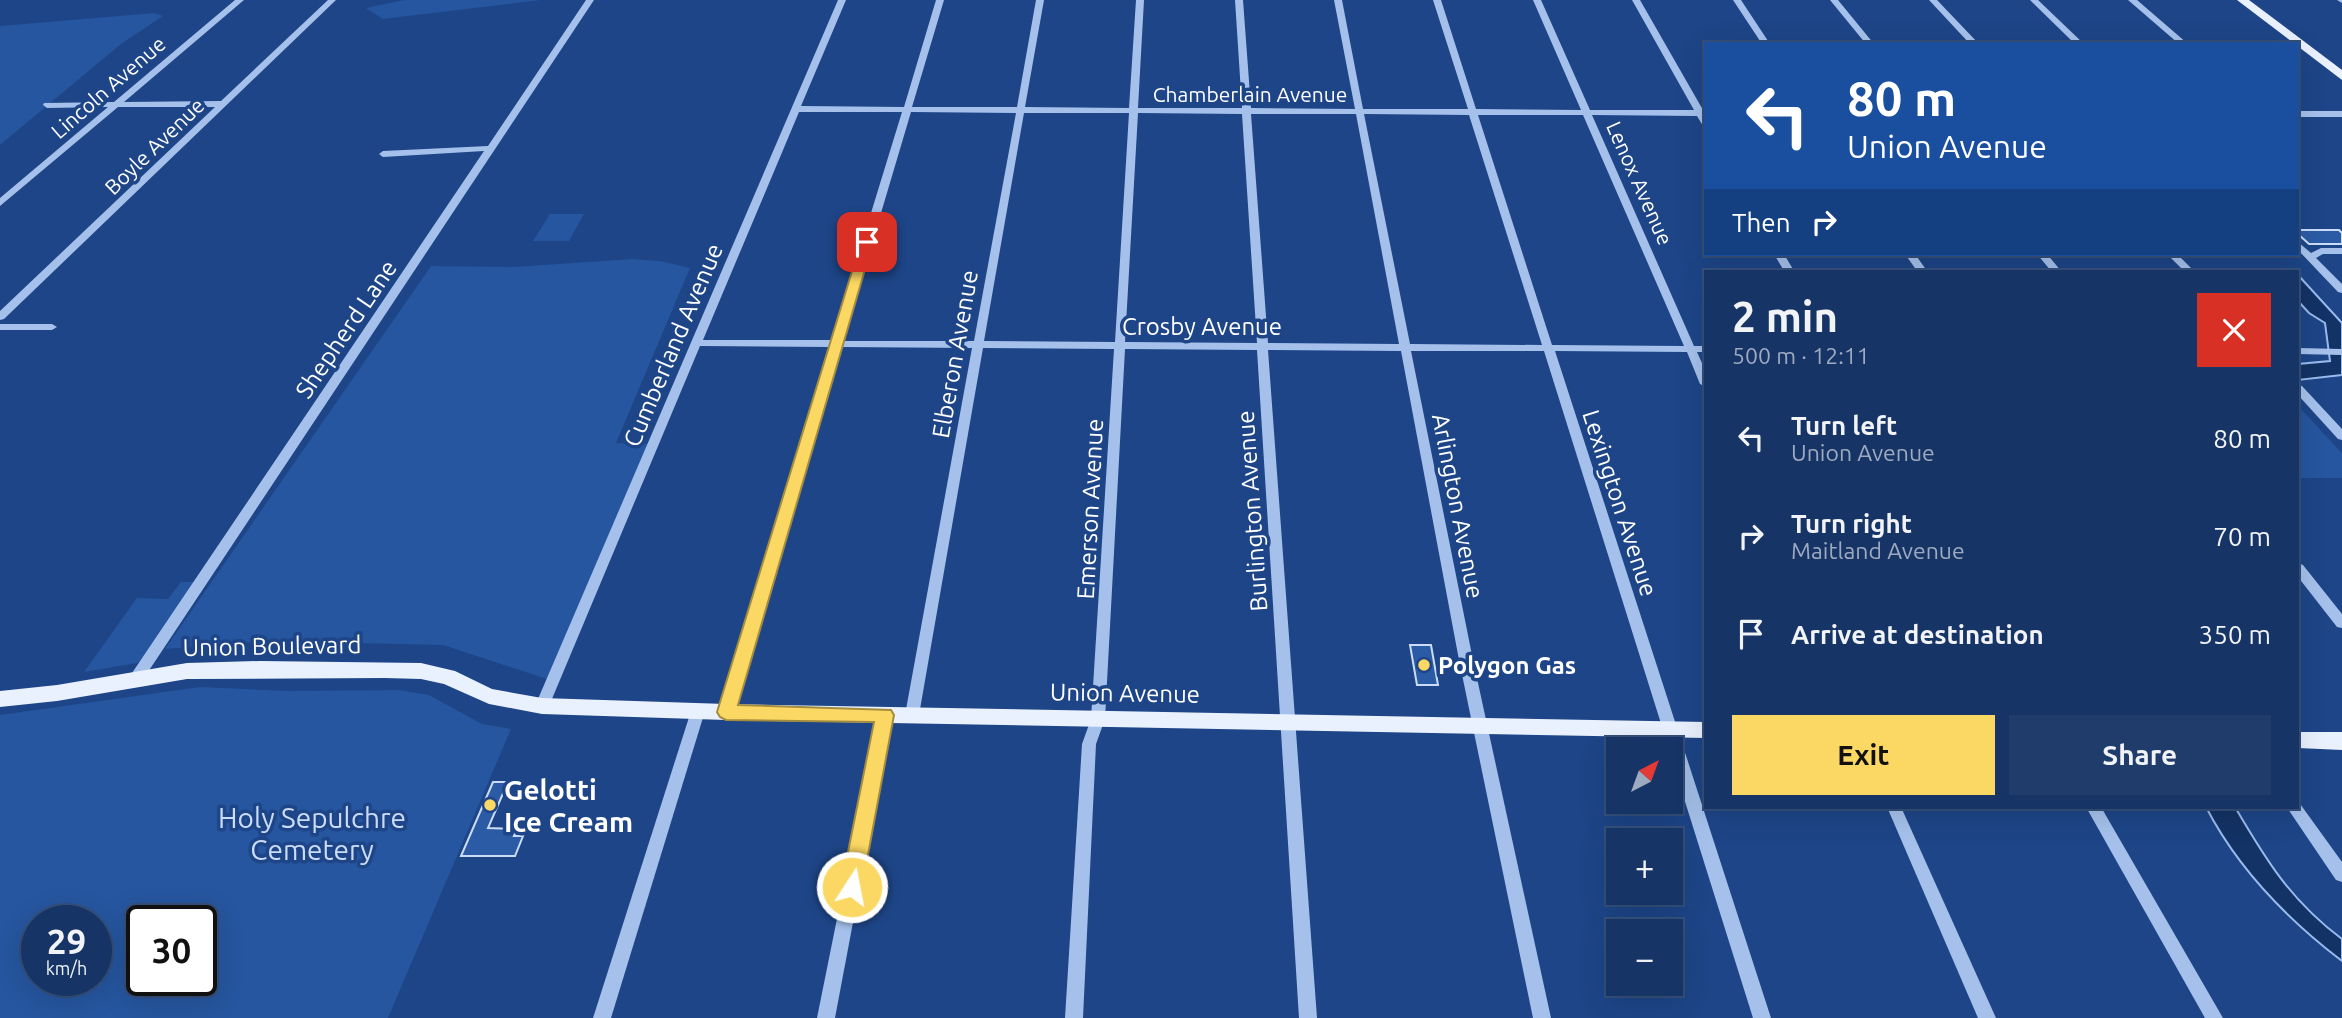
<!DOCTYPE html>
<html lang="en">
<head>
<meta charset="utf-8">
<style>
  :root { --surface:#163465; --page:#1f3c6b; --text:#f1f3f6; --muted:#9eaabf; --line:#354f79; --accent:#fbd863 }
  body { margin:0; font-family:Ubuntu,sans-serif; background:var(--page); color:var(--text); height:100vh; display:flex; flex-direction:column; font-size:26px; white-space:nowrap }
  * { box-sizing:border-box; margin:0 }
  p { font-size:23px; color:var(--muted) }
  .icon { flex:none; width:38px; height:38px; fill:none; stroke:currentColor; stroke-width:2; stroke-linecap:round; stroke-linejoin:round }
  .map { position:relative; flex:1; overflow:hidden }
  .details { position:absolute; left:1704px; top:270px; width:595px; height:539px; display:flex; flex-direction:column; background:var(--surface); border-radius:0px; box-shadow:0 7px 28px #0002,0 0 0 2px var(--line) }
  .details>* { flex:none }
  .top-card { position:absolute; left:1704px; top:42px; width:595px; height:214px; border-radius:0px; box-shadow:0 7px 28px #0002,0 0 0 2px var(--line); background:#1a4fa0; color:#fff; overflow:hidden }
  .needle { width:46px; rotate:41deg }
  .tools { position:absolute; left:1606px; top:737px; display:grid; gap:14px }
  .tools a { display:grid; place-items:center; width:77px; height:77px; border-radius:0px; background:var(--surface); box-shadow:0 7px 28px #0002,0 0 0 2px var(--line); font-size:35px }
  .speed { position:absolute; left:21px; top:905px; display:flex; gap:14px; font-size:35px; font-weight:700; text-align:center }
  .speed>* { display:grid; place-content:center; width:91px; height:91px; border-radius:50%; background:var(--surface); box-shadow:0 7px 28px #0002,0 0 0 2px var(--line); line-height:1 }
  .speed small { font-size:18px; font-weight:400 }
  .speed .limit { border:4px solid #111; border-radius:10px; background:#fff; color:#111 }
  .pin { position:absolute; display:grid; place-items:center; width:60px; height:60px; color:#fff; margin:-30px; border-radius:14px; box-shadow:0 4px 10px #0006 }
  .me { position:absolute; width:77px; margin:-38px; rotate:11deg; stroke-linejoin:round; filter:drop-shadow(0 0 5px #0008) }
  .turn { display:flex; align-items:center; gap:24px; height:147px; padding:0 28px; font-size:32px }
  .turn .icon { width:91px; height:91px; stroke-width:2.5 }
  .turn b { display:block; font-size:49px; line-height:60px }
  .then { display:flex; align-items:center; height:66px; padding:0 28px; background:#0003; gap:14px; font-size:26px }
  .round { display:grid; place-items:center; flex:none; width:74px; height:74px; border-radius:0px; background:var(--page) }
  .headline { display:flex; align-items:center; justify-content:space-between; height:119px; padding:0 28px }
  h1 { font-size:42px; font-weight:700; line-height:52px }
  .action { display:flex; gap:14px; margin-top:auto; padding:14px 28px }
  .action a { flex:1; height:80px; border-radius:0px; background:var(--accent); color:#111; font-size:28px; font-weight:700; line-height:80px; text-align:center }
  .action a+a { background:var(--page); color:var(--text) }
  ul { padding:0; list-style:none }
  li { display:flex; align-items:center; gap:21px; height:98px; padding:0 28px }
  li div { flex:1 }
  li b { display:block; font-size:26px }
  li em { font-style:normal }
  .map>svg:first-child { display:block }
</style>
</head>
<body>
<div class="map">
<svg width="2342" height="1018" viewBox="0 0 2342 1018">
  <rect width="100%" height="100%" fill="#1d4587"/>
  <g fill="#26569f" fill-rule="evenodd">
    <path d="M 404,0 L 541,0 L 383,19 L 366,8 Z"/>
    <path d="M 154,13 L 163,16 L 121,44 L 0,145 L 0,26 Z"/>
    <path d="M 550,214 L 584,214 L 569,241 L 533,241 Z"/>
    <path d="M 632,259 L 660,261 L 690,268 L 616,443 L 654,444 L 550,680 L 443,645 L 267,641 L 165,649 L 431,266 L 514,267 Z"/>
    <path d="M 2298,406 L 2342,453 L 2342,478 L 2298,478 Z"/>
    <path d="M 181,582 L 198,582 L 143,659 L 137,663 L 84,672 L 137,598 L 168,599 Z"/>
    <path d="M 200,687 L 287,691 L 399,690 L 429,695 L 482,724 L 511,729 L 388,1018 L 0,1018 L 0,715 ZM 96,920 L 96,980 L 37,980 L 37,920 ZM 201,920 L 201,980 L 142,980 L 142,920 Z"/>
  </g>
  <g fill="#133265" stroke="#98bbed" stroke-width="2">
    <path d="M 2298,275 L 2342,323 L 2342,375 L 2298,380 L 2298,364 L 2330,361 L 2325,323 L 2309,313 L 2298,301 Z"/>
    <path d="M 2206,807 L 2235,807 C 2266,860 2291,901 2342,939 L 2342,961 C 2287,919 2238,869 2206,807 Z"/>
  </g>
  <g fill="#2c5ba5" stroke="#cadcf8" stroke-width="2">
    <path d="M 2298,230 L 2339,230 L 2342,233 L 2342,244 L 2309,244 L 2298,234 Z"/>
    <path d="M 1410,645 L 1431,645 L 1438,685 L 1417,685 Z"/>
    <path d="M 493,782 L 508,782 L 488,828 L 517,829 L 514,836 L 523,836 L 515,856 L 461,856 Z"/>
  </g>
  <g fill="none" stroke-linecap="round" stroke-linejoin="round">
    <g fill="#a5c1eb" fill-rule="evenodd">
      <path d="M 235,0 L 244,0 L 124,102 L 221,101 L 328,0 L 336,0 L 4,319 L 0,320 L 0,311 L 215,107 L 118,107 L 0,206 L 0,198 L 108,107 L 47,108 L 43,105 L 44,103 L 114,102 Z"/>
      <path d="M 586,0 L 594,0 L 140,684 L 135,686 L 130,684 L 128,680 L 130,676 L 484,151 L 383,157 L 379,154 L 383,151 L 488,146 Z"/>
      <path d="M 838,0 L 846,0 L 801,106 L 904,107 L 936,0 L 944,0 L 912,107 L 1017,107 L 1036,0 L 1044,0 L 1025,107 L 1129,108 L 1136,0 L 1144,0 L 1138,108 L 1242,108 L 1235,0 L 1243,0 L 1251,108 L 1355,109 L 1334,0 L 1342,0 L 1363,109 L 1468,109 L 1433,0 L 1441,0 L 1476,109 L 1581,110 L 1533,0 L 1541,0 L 1590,110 L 1694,110 L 1632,0 L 1640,0 L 1703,110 L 1706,110 L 1706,127 L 1703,126 L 1697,116 L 1592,115 L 1694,346 L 1706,346 L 1706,352 L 1697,352 L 1706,372 L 1706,387 L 1700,384 L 1687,352 L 1555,351 L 1771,1018 L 1753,1018 L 1671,757 L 1671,749 L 1669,749 L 1544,351 L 1411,351 L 1473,660 L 1551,1018 L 1533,1018 L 1459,660 L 1401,351 L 1268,350 L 1317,1018 L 1299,1018 L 1257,350 L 1125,349 L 1105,719 L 1096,744 L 1083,1018 L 1065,1018 L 1082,744 L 1091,719 L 1114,349 L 983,348 L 919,715 L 917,719 L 912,721 L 907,719 L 905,715 L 972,348 L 841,347 L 733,712 L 731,716 L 726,718 L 721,716 L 719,712 L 830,347 L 700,346 L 549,706 L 547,710 L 542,712 L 537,710 L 535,706 ZM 799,112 L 902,112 L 832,340 L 703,340 ZM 911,112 L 1016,113 L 974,341 L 843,341 ZM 1024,113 L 1129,113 L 1115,342 L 984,341 ZM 1138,113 L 1242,114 L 1257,343 L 1125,342 ZM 1251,114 L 1356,114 L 1399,344 L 1268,343 ZM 1364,114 L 1469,115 L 1542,345 L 1410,344 ZM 1478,115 L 1583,115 L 1684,346 L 1552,345 Z"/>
      <path d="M 1733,0 L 1741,0 L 1770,44 L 1762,44 Z"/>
      <path d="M 1830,0 L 1838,0 L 1874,44 L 1866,44 Z"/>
      <path d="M 1929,0 L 1937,0 L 1979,44 L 1970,44 Z"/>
      <path d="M 2030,0 L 2038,0 L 2084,44 L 2075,44 Z"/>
      <path d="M 2128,0 L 2137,0 L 2188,44 L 2179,44 Z"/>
      <path d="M 2337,0 L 2342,0 L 2342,3 Z"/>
      <rect x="2298" y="111" width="44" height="6"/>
      <path d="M 2298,242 L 2311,253 L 2321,248 L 2342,248 L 2342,254 L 2323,254 L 2316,258 L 2342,284 L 2342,293 L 2338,292 L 2298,250 Z"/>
      <path d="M 1774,254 L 1784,254 L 1794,271 L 1784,271 Z"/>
      <path d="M 1905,254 L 1915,254 L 1927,271 L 1917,271 Z"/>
      <path d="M 2037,254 L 2047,254 L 2061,271 L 2051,271 Z"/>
      <path d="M 2167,254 L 2177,254 L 2194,271 L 2184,271 Z"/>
      <path d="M 0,324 L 52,324 L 57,327 L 52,330 L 0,330 Z"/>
      <path d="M 2298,348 L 2342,349 L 2342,355 L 2298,354 Z"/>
      <path d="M 2298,385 L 2302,386 L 2342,429 L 2342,440 L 2338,439 L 2298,395 Z"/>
      <path d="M 2298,563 L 2303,565 L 2342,614 L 2342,628 L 2337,627 L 2298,577 Z"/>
      <path d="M 698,705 L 703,707 L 705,711 L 611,1018 L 593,1018 L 691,711 L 693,707 Z"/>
      <path d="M 885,709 L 890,711 L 892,715 L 835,1018 L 817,1018 L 878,715 L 880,711 Z"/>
      <path d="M 2298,801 L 2342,862 L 2342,882 L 2336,880 L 2290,812 L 2288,807 L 2298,807 Z"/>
      <path d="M 1887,807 L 1901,807 L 1996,1018 L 1978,1018 Z"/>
      <path d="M 2086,807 L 2101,807 L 2223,1018 L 2205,1018 Z"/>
    </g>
    <g fill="#eaf1fe" fill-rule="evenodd">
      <path d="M 2237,0 L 2249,0 L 2342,70 L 2342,80 Z"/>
      <path d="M 260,661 L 421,663 L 455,671 L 492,689 L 542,698 L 726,704 L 1706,722 L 1706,738 L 726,720 L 542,714 L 489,704 L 444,684 L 421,679 L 385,678 L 187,679 L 57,701 L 0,707 L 0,691 L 57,685 L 187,663 Z"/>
      <path d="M 2298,732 L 2342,732 L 2342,750 L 2298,748 Z"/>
    </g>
  </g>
  <path fill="#fbd863" stroke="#a38c40" stroke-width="2" d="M 867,238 L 873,242 L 738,705 L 891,710 L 894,715 L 862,887 L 859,894 L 852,897 L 844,894 L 841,887 L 874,722 L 726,720 L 720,717 L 717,712 L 861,242 Z"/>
  <g fill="#fbd863" stroke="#1d4587" stroke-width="2.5">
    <circle cx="1424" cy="665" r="7"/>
    <circle cx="490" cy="805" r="7"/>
  </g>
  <g text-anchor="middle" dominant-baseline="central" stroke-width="7" stroke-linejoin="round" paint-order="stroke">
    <g font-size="21" fill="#fff" stroke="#1d4587">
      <text transform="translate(108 87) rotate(-41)">Lincoln Avenue</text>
      <text x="1250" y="94">Chamberlain Avenue</text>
      <text transform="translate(154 146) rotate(-44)">Boyle Avenue</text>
      <text transform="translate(1640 183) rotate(66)">Lenox Avenue</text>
    </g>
    <g font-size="24" fill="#fff" stroke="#1d4587">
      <text x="1202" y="326">Crosby Avenue</text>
      <text transform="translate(346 329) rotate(-56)">Shepherd Lane</text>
      <text transform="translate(673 345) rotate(-67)">Cumberland Avenue</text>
      <text transform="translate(955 354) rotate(-80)">Elberon Avenue</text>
      <text transform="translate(1620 503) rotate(72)">Lexington Avenue</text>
      <text transform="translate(1458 506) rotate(79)">Arlington Avenue</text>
      <text transform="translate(1090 509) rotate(-87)">Emerson Avenue</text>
      <text transform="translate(1252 511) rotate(-94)">Burlington Avenue</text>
      <text transform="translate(272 646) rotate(-1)">Union Boulevard</text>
      <text transform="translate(1125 693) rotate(1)">Union Avenue</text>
    </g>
    <g font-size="24" font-weight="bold" fill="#fff" stroke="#1d4587" text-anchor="start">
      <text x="1438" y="665">Polygon Gas</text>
    </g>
    <g font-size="28" font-weight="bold" fill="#fff" stroke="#1d4587" text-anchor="start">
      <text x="504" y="789">Gelotti<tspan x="504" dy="32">Ice Cream</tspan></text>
    </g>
    <g font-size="28" fill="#cadcf8" stroke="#1d4587">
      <text x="312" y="817">Holy Sepulchre<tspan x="312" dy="32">Cemetery</tspan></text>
    </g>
  </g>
</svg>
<div class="tools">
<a><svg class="needle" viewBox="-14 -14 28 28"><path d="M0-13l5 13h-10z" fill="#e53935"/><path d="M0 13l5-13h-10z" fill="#9eaabf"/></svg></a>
<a>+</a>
<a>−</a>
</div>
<div class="speed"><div>29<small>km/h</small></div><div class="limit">30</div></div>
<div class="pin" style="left:867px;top:242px;background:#d93025"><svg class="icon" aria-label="arrive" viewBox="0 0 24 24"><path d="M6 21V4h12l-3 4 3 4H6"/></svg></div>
<svg class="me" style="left:852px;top:887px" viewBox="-20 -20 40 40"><circle r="17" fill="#fbd863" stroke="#fff" stroke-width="3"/><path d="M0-11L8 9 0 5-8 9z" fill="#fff"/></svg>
<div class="top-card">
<div class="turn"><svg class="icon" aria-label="left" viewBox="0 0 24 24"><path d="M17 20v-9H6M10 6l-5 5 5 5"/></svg><div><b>80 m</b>Union Avenue</div></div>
<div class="then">Then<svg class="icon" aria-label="right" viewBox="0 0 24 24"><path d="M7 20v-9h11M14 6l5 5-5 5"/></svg></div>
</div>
<section class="details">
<div class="headline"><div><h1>2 min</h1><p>500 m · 12:11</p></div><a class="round" style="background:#d93025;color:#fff"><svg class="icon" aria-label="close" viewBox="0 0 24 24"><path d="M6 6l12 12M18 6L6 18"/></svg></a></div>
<ul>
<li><svg class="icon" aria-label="left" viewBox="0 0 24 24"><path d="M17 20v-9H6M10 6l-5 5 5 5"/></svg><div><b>Turn left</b><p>Union Avenue</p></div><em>80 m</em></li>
<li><svg class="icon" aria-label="right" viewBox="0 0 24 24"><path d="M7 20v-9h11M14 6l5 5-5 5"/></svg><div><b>Turn right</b><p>Maitland Avenue</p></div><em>70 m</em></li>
<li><svg class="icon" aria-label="arrive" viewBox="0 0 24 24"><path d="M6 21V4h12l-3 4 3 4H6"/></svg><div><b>Arrive at destination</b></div><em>350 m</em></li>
</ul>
<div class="action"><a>Exit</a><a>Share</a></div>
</section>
</div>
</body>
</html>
